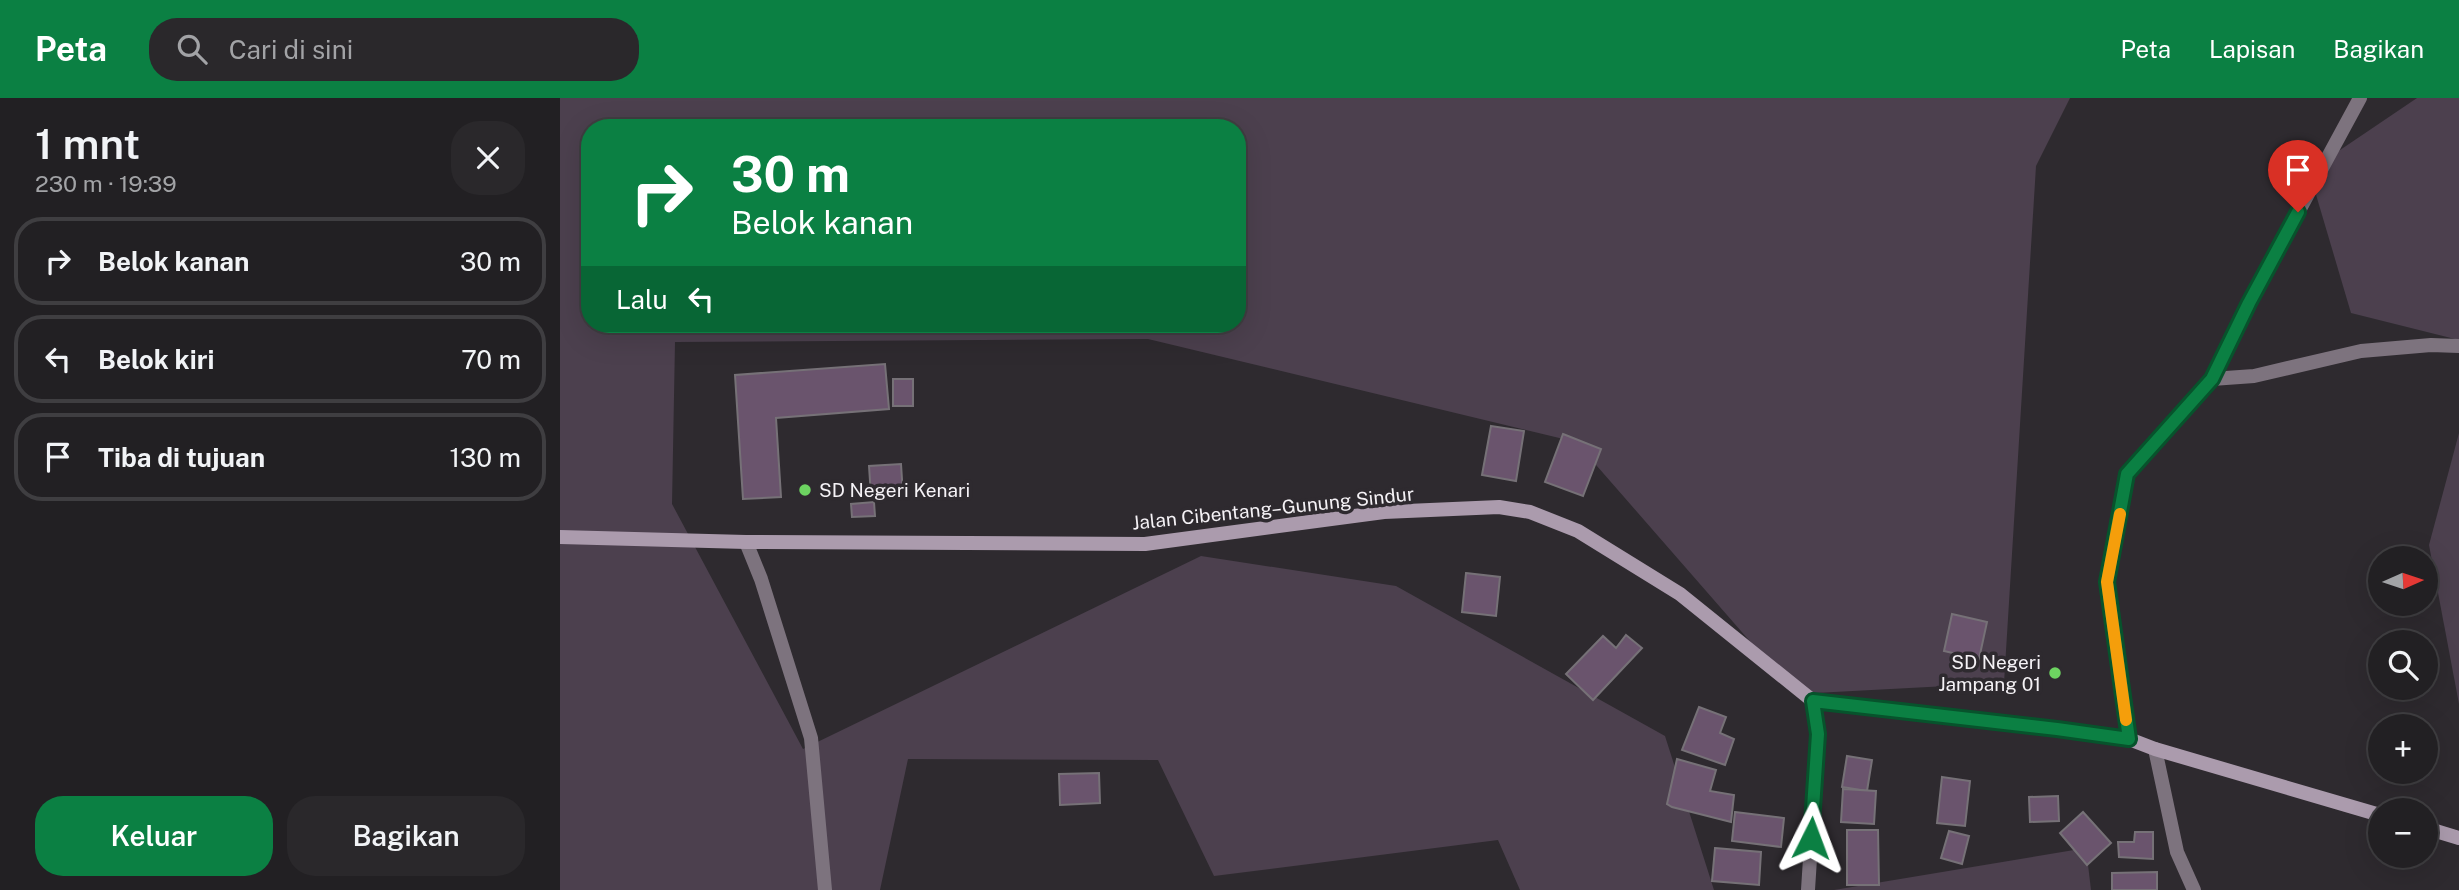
<!DOCTYPE html>
<html lang="id">
<head>
<meta charset="utf-8">
<style>
  :root { --surface:#222023; --page:#2a282b; --text:#f1f3f6; --muted:#a2a3a6; --line:#3f3e41; --accent:#0b8043 }
  body { margin:0; font-family:"Public Sans",sans-serif; background:var(--page); color:var(--text); height:100vh; display:flex; flex-direction:column; font-size:26px; white-space:nowrap }
  * { box-sizing:border-box; margin:0 }
  p { font-size:23px; color:var(--muted) }
  .icon { flex:none; width:38px; height:38px; fill:none; stroke:currentColor; stroke-width:2; stroke-linecap:round; stroke-linejoin:round }
  .map { position:relative; flex:1; overflow:hidden }
  .panel { display:flex; flex-direction:column; background:var(--surface); width:560px }
  .panel>* { flex:none }
  .top-card { position:absolute; left:21px; top:21px; width:665px; height:214px; border-radius:28px; box-shadow:0 7px 28px #0002,0 0 0 2px var(--line); background:#0b8043; color:#fff; overflow:hidden }
  .needle { width:46px; rotate:87deg }
  .buttons { position:absolute; left:1808px; top:448px; display:grid; gap:14px }
  .buttons a { display:grid; place-items:center; width:70px; height:70px; border-radius:50%; background:var(--surface); box-shadow:0 7px 28px #0002,0 0 0 2px var(--line); font-size:35px }
  .pin { position:absolute; display:grid; place-items:center; width:60px; height:60px; color:#fff; margin:-72px -30px; border-radius:50% 50% 50% 0; rotate:-45deg; box-shadow:0 0 7px #0007 }
  .pin .icon { rotate:45deg }
  .me { position:absolute; width:77px; margin:-38px; rotate:3deg; stroke-linejoin:round; filter:drop-shadow(0 0 5px #0008) }
  .turn { display:flex; align-items:center; gap:24px; height:147px; padding:0 35px; font-size:32px }
  .turn .icon { width:91px; height:91px; stroke-width:2.5 }
  .turn b { display:block; font-size:49px; line-height:60px }
  .then { display:flex; align-items:center; height:66px; padding:0 35px; background:#0003; gap:14px; font-size:26px }
  .round { display:grid; place-items:center; flex:none; width:74px; height:74px; border-radius:28px; background:var(--page) }
  .headline { display:flex; align-items:center; justify-content:space-between; height:119px; padding:0 35px }
  h1 { font-size:42px; font-weight:600; line-height:52px }
  .cta { display:flex; gap:14px; margin-top:auto; padding:14px 35px }
  .cta a { flex:1; height:80px; border-radius:28px; background:var(--accent); color:#fff; font-size:28px; font-weight:600; line-height:80px; text-align:center }
  .cta a+a { background:var(--page); color:var(--text) }
  ul { padding:0; list-style:none }
  li { display:flex; align-items:center; gap:21px; height:88px; margin:0 14px 10px; padding:0 21px; border:4px solid var(--line); border-radius:28px }
  li div { flex:1 }
  li b { display:block; font-size:26px }
  li em { font-style:normal }
  header { display:flex; align-items:center; gap:42px; box-sizing:border-box; height:98px; padding:0 35px; background:var(--accent); color:#fff }
  header strong { font-size:33px }
  nav { display:flex; gap:38px; margin-inline-start:auto; font-size:24px }
  .search { width:490px; height:63px; background:var(--page); display:flex; align-items:center; gap:18px; box-sizing:border-box; padding:0 24px; border-radius:28px; color:var(--muted); font-size:26px }
  main { display:flex; flex:1; min-height:0 }
  .map>svg:first-child { display:block }
</style>
</head>
<body>
<header>
<strong>Peta</strong>
<div class="search"><svg class="icon" aria-label="search" viewBox="0 0 24 24"><circle cx="10" cy="10" r="6"/><path d="M15 15l6 6"/></svg>Cari di sini</div>
<nav><a>Peta</a><a>Lapisan</a><a>Bagikan</a></nav>
</header>
<main>
<section class="panel">
<div class="headline"><div><h1>1 mnt</h1><p>230 m · 19:39</p></div><a class="round"><svg class="icon" aria-label="close" viewBox="0 0 24 24"><path d="M6 6l12 12M18 6L6 18"/></svg></a></div>
<ul>
<li><svg class="icon" aria-label="right" viewBox="0 0 24 24"><path d="M7 20v-9h11M14 6l5 5-5 5"/></svg><div><b>Belok kanan</b></div><em>30 m</em></li>
<li><svg class="icon" aria-label="left" viewBox="0 0 24 24"><path d="M17 20v-9H6M10 6l-5 5 5 5"/></svg><div><b>Belok kiri</b></div><em>70 m</em></li>
<li><svg class="icon" aria-label="arrive" viewBox="0 0 24 24"><path d="M6 21V4h12l-3 4 3 4H6"/></svg><div><b>Tiba di tujuan</b></div><em>130 m</em></li>
</ul>
<div class="cta"><a>Keluar</a><a>Bagikan</a></div>
</section>
<div class="map">
<svg width="1899" height="792" viewBox="0 0 1899 792">
  <rect width="100%" height="100%" fill="#2e2a2f"/>
  <g fill="#4c404e" fill-rule="evenodd">
    <path d="M 0,0 L 1510,0 L 1476,68 L 1444,585 L 1236,596 L 1016,344 L 588,241 L 115,244 L 112,406 L 243,651 L 641,458 L 836,488 L 1105,638 L 1154,792 L 960,792 L 938,742 L 654,778 L 598,662 L 348,661 L 320,792 L 0,792 ZM 30,30 L 677,30 L 677,226 L 30,226 Z"/>
    <path d="M 1857,0 L 1899,0 L 1899,242 L 1791,215 L 1749,73 Z"/>
    <path d="M 1899,335 L 1899,606 L 1869,447 Z"/>
    <path d="M 1526,750 L 1531,792 L 1274,792 Z"/>
  </g>
  <g fill="#6a546d" stroke="#767177" stroke-width="2">
    <path d="M 325,266 L 329,311 L 216,320 L 221,399 L 183,401 L 175,277 Z"/>
    <rect x="333" y="281" width="20" height="27"/>
    <path d="M 931,328 L 964,333 L 956,383 L 922,377 Z"/>
    <path d="M 1003,336 L 1041,351 L 1023,398 L 985,384 Z"/>
    <path d="M 341,366 L 343,397 L 311,398 L 309,368 Z"/>
    <path d="M 314,404 L 315,418 L 292,419 L 291,406 Z"/>
    <path d="M 906,475 L 940,479 L 936,518 L 902,514 Z"/>
    <path d="M 1392,516 L 1427,524 L 1419,561 L 1384,553 Z"/>
    <path d="M 1066,537 L 1082,550 L 1033,602 L 1006,576 L 1043,538 L 1056,550 Z"/>
    <path d="M 1139,609 L 1166,619 L 1160,635 L 1174,641 L 1165,667 L 1122,652 Z"/>
    <path d="M 1287,658 L 1312,662 L 1307,693 L 1282,689 Z"/>
    <path d="M 1117,661 L 1156,672 L 1150,693 L 1174,697 L 1171,724 L 1112,709 L 1107,706 Z"/>
    <path d="M 539,675 L 540,705 L 500,707 L 499,676 Z"/>
    <path d="M 1382,679 L 1410,683 L 1405,728 L 1377,725 Z"/>
    <path d="M 1283,691 L 1316,693 L 1314,726 L 1281,724 Z"/>
    <path d="M 1498,698 L 1499,723 L 1470,724 L 1469,699 Z"/>
    <path d="M 1175,714 L 1224,720 L 1221,749 L 1172,743 Z"/>
    <path d="M 1523,714 L 1551,745 L 1527,767 L 1500,735 Z"/>
    <path d="M 1287,732 L 1318,732 L 1319,787 L 1287,787 Z"/>
    <path d="M 1389,733 L 1409,738 L 1402,766 L 1381,760 Z"/>
    <path d="M 1575,734 L 1593,734 L 1593,761 L 1559,759 L 1558,744 L 1574,744 Z"/>
    <path d="M 1155,750 L 1201,754 L 1199,787 L 1152,783 Z"/>
    <path d="M 1597,774 L 1597,792 L 1552,792 L 1552,775 Z"/>
  </g>
  <g fill="none" stroke-linecap="round" stroke-linejoin="round">
    <g stroke="#7d737e" stroke-width="14">
      <path d="M 1652,281 L 1694,278 L 1801,253 L 1871,247 L 1899,248"/>
      <path d="M 186,444 L 201,481 L 251,640 L 265,792"/>
      <path d="M 1569,641 L 1547,484 L 1567,376 L 1652,281 L 1689,205 L 1800,0"/>
      <path d="M 1595,651 L 1617,754 L 1634,792"/>
      <path d="M 1248,792 L 1258,636 L 1253,603"/>
    </g>
    <g stroke="#ab9bad" stroke-width="14">
      <path d="M 0,439 L 186,444 L 585,446 L 824,414 L 939,409 L 970,414 L 1018,433 L 1120,496 L 1253,603 L 1497,631 L 1569,641 L 1595,651 L 1820,717"/>
      <path d="M 1866,730 L 1899,740"/>
    </g>
  </g>
  <g fill="none" stroke-linecap="round" stroke-linejoin="round">
    <defs>
      <path id="route" d="M 1251,740 L 1258,636 L 1253,603 L 1497,631 L 1569,641 L 1547,484 L 1567,376 L 1652,281 L 1689,205 L 1738,114"/>
    </defs>
    <use href="#route" stroke="#07532c" stroke-width="18"/>
    <use href="#route" stroke="#0b8043" stroke-width="12"/>
    <path stroke="#f59e0b" stroke-width="12" d="M 1560,416 L 1547,484 L 1566,622"/>
  </g>
  <g fill="#6dd361" stroke="#2e2a2f" stroke-width="2.5">
    <circle cx="245" cy="392" r="7"/>
    <circle cx="1495" cy="575" r="7"/>
  </g>
  <g text-anchor="middle" dominant-baseline="central" stroke-width="7" stroke-linejoin="round" paint-order="stroke">
    <g font-size="19" fill="#f5f2f6" stroke="#2e2a2f" text-anchor="start">
      <text x="259" y="392">SD Negeri Kenari</text>
      <text x="1481" y="564" text-anchor="end">SD Negeri<tspan x="1481" dy="22">Jampang 01</tspan></text>
    </g>
    <g font-size="19" fill="#f5f2f6" stroke="#2e2a2f">
      <text transform="translate(713 410) rotate(-6)">Jalan Cibentang–Gunung Sindur</text>
    </g>
  </g>
</svg>
<div class="buttons">
<a><svg class="needle" viewBox="-14 -14 28 28"><path d="M0-13l5 13h-10z" fill="#e53935"/><path d="M0 13l5-13h-10z" fill="#a2a3a6"/></svg></a>
<a><svg class="icon" aria-label="search" viewBox="0 0 24 24"><circle cx="10" cy="10" r="6"/><path d="M15 15l6 6"/></svg></a>
<a>+</a>
<a>−</a>
</div>
<div class="pin" style="left:1738px;top:114px;background:#d93025"><svg class="icon" aria-label="arrive" viewBox="0 0 24 24"><path d="M6 21V4h12l-3 4 3 4H6"/></svg></div>
<svg class="me" style="left:1251px;top:740px" viewBox="-20 -20 40 40"><path d="M0-17L14 15 0 8-14 15z" fill="#0b8043" stroke="#fff" stroke-width="4"/></svg>
<div class="top-card">
<div class="turn"><svg class="icon" aria-label="right" viewBox="0 0 24 24"><path d="M7 20v-9h11M14 6l5 5-5 5"/></svg><div><b>30 m</b>Belok kanan</div></div>
<div class="then">Lalu<svg class="icon" aria-label="left" viewBox="0 0 24 24"><path d="M17 20v-9H6M10 6l-5 5 5 5"/></svg></div>
</div>
</div>
</main>
</body>
</html>
